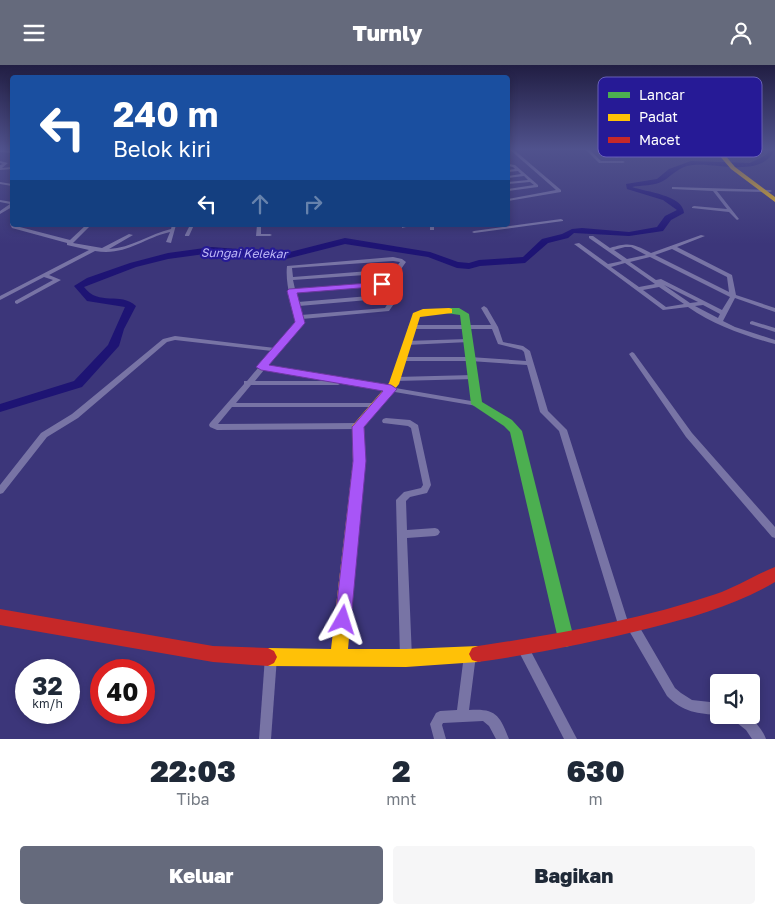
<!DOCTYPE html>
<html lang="id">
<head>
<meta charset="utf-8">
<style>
  :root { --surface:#fff; --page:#f6f6f7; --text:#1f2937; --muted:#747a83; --accent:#656a7c }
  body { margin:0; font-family:"Golos Text",sans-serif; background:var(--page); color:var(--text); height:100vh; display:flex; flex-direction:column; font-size:19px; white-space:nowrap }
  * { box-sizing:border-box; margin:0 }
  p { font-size:16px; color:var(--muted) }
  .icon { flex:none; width:28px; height:28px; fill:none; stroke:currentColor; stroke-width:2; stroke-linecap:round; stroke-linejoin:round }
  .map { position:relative; height:674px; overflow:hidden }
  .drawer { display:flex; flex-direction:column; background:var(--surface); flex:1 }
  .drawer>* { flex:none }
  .banner { position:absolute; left:10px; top:10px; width:500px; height:152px; border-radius:5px; box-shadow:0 2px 8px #0003; background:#1a4fa0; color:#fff; overflow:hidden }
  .fabs { position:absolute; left:710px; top:609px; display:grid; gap:10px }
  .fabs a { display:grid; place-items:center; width:50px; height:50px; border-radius:5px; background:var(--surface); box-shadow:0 2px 8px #0003; font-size:25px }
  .speed { position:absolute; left:15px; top:594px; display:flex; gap:10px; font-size:25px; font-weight:700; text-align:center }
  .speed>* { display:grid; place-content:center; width:65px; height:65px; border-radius:50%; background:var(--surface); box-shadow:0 2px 8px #0003; line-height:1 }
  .speed small { font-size:12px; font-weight:400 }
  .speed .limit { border:8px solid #d22; background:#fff; color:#111 }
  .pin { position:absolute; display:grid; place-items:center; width:42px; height:42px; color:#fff; margin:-21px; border-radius:10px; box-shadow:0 2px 8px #0006 }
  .me { position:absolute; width:55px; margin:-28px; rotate:6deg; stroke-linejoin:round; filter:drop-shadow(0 0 4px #0008) }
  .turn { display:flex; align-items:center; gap:18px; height:105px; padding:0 20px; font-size:22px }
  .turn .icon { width:65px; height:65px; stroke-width:2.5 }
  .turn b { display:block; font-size:35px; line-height:42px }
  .lanes { display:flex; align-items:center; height:48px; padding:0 20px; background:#0003; justify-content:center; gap:25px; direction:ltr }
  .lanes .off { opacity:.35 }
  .eta { display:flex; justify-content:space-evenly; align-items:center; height:85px; text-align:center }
  .eta b { font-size:30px; font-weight:800; line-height:35px }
  .primary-button { display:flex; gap:10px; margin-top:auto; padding:10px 20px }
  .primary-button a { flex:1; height:58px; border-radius:5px; background:var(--accent); color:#fff; font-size:20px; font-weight:800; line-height:58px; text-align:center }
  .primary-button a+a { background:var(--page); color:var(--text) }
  header { display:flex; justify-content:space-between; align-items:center; height:65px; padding:0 20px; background:var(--accent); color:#fff; font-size:22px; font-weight:800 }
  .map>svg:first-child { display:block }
</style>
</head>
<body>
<header><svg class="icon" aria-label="menu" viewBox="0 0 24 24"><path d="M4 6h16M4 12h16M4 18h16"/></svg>Turnly<svg class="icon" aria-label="person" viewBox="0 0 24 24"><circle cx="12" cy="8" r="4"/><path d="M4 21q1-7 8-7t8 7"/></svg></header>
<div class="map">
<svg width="775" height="674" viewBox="0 0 775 674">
  <rect width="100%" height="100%" fill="#3c367a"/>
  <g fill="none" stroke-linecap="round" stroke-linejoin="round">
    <path fill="#1e1474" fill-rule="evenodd" d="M 770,84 L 775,84 C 762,114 717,97 693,100 C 679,101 673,110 663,116 C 655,121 641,120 632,122 C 646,127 683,130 684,148 L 671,155 L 663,166 L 629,171 L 574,168 L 568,173 L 548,178 L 525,198 L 480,201 L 469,204 L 457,203 L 428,192 L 345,179 L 286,194 L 212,188 L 168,194 L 136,202 L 84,222 C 99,242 120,226 136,241 L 124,264 L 119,281 L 82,322 L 0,347 L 0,339 L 74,316 L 108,280 L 125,242 L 87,236 L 74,221 L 87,213 L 130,198 L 168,188 L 212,182 L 286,188 L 345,173 L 430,187 L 458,197 L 469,198 L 479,195 L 523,192 L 542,174 L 562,169 L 572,164 L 582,163 L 629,167 L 657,162 L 665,151 L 677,145 L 663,135 L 627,124 L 626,119 L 657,114 L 669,104 L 691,96 L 750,98 L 766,90 Z"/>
    <g fill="#7874a5" fill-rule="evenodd">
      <path d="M 509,84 L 513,84 L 561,125 L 561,127 L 508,136 L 508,134 L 556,125 Z"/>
      <path d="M 585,84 L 589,84 L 601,96 L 623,96 L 625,97 L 623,98 L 599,98 Z"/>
      <path d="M 606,84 L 610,84 L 619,92 L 616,93 Z"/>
      <path d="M 692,84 L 703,84 L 729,89 L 727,90 Z"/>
      <path d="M 0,85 L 12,86 L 12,88 L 0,87 Z"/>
      <path d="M 0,96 L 8,98 L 2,103 L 12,102 L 12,104 L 0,105 L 0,100 L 3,99 L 0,98 Z"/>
      <path d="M 508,99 L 515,100 L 538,120 L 538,122 L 508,126 L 508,124 L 534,120 L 530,117 L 508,119 L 508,117 L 528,115 L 524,111 L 508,113 L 508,111 L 521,109 L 518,106 L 508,107 L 508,105 L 515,104 L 513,102 L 508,101 Z"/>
      <path d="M 0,117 L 12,119 L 12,121 L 0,119 Z"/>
      <path d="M 673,122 L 770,125 L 772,126 L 770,127 L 717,126 L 739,154 L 737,155 L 729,147 L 692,143 L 692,142 L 694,141 L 727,144 L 713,126 L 672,124 L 672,122 Z"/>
      <path d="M 0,135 L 12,137 L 12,142 L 0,149 L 0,146 L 10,139 L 0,137 Z"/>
      <path d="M 561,154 L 563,155 L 563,156 L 474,168 L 472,167 L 474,166 Z"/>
      <path d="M 10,158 L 12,158 L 12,160 L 16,161 L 70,175 L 86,160 L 91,160 L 73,178 L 102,183 L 129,169 L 133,170 L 109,184 C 131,183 150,169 171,164 L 172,160 L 176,160 L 171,178 L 166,177 L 170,167 C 141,174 126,191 95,186 L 49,210 L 61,215 L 17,239 L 15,238 L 15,236 L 53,215 L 44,212 L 2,234 L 0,235 L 0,231 L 89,185 L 67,180 L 67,178 L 12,163 L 10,159 Z"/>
      <path d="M 190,160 L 194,160 L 189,171 L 185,171 L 185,170 Z"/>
      <path d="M 257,160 L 261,160 L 261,169 L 270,169 L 272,170 L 270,171 L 256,171 Z"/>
      <path d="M 402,160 L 406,160 L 406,162 L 402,163 Z"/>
      <rect x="430" y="160" width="4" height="5"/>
      <path d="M 701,170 L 705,171 L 677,182 L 732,210 L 736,230 L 775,243 L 775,247 L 735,233 L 723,256 L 735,262 L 775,275 L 775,279 C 745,271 714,260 688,242 L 663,245 L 574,179 L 579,178 L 608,199 L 622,196 L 589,173 L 589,171 L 593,171 L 610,183 C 630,177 633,179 651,188 ZM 625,182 L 631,182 L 646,190 L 627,194 L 614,185 ZM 672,184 L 727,212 L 729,227 L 655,190 ZM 650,192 L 730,232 L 722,245 L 661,214 L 656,215 L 630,197 ZM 625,198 L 655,219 L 639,222 L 611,202 ZM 664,220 L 698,237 L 690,238 ZM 659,222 L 684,239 L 666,242 L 643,225 ZM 703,240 L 720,249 L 718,253 L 695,241 Z"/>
      <path d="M 393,192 L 402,194 L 406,197 L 399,207 C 406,220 398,234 389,246 L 302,254 L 303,258 L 302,259 L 267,301 L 477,337 L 480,337 L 481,339 L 480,341 L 477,341 L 342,318 L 338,320 L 251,320 L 236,338 L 376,338 L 380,340 L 376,342 L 232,342 L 218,359 L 358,358 L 362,361 L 358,364 L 217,365 L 210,362 L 209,360 L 210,358 L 244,319 L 244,316 L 247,316 L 258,303 L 259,301 L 260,300 L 272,286 L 175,275 L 167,277 L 78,353 L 47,372 L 3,428 L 0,429 L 0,420 L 41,368 L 72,349 L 163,274 L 175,271 L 275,283 L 297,258 C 292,240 285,219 287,201 ZM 393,196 L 400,197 L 395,204 L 293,212 L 292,203 ZM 394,208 L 396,217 L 295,224 L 293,215 ZM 396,220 L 393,229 L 298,237 L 295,227 ZM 391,233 L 385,243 L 301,250 L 299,241 ZM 264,305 L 328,316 L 255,316 Z"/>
      <path d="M 484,241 L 487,243 L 498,262 L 503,277 L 523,281 L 530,286 L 548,346 L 567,365 L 628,557 L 632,555 L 636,556 L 675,623 L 681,628 L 692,635 L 719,638 L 719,650 C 699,649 682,647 667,631 L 628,564 L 624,567 L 620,566 L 559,366 L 540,347 L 527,300 L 470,296 L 401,296 L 398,294 L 401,292 L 470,292 L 526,296 L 524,287 L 522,285 L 498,279 L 492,264 L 411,264 L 408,262 L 411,260 L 491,260 L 481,243 Z"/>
      <path d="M 752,256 L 775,263 L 775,267 L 750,259 L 750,257 Z"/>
      <path d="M 467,274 L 470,276 L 469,277 L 406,280 L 403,278 L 406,276 Z"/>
      <path d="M 632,287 L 634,288 L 692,368 L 775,462 L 775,473 L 772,472 L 686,372 L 629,289 Z"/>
      <path d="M 473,310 L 477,312 L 476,314 L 396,316 L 392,314 L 396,312 Z"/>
      <path d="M 386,353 L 410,355 L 418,360 L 431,420 L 427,428 L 410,432 L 406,436 L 407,465 L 435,463 L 438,464 L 440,467 L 438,470 L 435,471 L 407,473 L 412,593 L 410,597 L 406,599 L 402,597 L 400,593 L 396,435 L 404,427 L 421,423 L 423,420 L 411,363 L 408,361 L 383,358 L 382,356 L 383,354 Z"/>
      <path d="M 523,577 L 527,579 L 577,674 L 564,674 L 519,587 L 517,583 L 519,579 Z"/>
      <path d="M 470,584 L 474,586 L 476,590 L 469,645 C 495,643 500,650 509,674 L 496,674 L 489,661 L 483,656 L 443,658 L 442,660 L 446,674 L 434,674 L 430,659 L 436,648 L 440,646 L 457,645 L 464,590 L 466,586 Z"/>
      <path d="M 271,586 L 275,588 L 277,592 L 271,674 L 259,674 L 265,592 L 267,588 Z"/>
      <path d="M 730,650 C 735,650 743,649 747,651 C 755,655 763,666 766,674 L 752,674 L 746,665 L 732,654 Z"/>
    </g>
    <path fill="#4caf50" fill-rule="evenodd" d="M 459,243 L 469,249 L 482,337 L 512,355 L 522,366 L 574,574 L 572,580 L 566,582 L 560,580 L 558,574 L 510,367 L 504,361 L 471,339 L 460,250 L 446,248 L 444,246 L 449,243 Z"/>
    <g fill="#ffc107" fill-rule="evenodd">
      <path d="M 718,84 L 724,84 L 724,89 L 735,102 L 775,132 L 775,137 L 731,104 L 718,89 Z"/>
      <path d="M 449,243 L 452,244 L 452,248 L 420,252 L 399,319 L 364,362 L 365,396 L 348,584 L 406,584 L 478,581 L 484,583 L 487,589 L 484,595 L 478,597 L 406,602 L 268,601 L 262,598 L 259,592 L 262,586 L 268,583 L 331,584 L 353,396 L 352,361 L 389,318 L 413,248 L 423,244 Z"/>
    </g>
    <g fill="#c62828" fill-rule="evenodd">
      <path d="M 775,502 L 775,517 C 736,540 693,552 650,563 C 593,577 536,589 478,597 L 472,595 L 469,589 L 472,583 L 478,581 C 558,569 640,555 716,529 C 737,522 755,510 775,502 Z"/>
      <path d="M 0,544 L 213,581 L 268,583 L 274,586 L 277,592 L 274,598 L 268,601 L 213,597 L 0,560 Z"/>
    </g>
  </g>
  <linearGradient id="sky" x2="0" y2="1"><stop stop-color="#211e43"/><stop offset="0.47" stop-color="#50528d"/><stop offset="1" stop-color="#50528d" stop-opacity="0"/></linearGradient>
  <rect width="775" height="179" fill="url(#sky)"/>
  <path fill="#a855f7" stroke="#6d37a1" d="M 382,217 L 386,219 L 385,221 L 297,228 L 305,258 L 269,300 L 391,320 L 397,324 L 364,362 L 366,396 L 351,555 L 349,561 L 343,563 L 337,561 L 335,555 L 353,396 L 352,362 L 383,326 L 261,305 L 256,302 L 295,257 L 287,226 L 289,224 Z"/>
  <g text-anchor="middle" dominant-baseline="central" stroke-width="4.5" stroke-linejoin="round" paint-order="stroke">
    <g font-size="12" font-style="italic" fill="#bdb8f7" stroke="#261a96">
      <text transform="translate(244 188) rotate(1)">Sungai Kelekar</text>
    </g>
  </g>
  <rect x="598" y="12" width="164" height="80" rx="8" fill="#261a96" stroke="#675fb6" stroke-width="1"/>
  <rect x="608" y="27" width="22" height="6" fill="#4caf50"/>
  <rect x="608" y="49" width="22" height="7" fill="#ffc107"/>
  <rect x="608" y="72" width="22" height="6" fill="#c62828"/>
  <g font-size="14" fill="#fff">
    <text x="639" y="35">Lancar</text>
    <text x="639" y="57">Padat</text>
    <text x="639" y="80">Macet</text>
  </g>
</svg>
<div class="fabs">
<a><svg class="icon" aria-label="sound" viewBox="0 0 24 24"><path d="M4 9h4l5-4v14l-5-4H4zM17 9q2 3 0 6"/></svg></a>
</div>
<div class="speed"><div>32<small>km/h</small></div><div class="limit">40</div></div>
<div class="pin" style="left:382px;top:219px;background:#d93025"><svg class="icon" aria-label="arrive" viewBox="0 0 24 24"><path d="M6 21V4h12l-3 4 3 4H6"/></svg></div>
<svg class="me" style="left:343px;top:555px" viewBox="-20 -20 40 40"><path d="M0-17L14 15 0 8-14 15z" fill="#a855f7" stroke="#fff" stroke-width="4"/></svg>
<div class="banner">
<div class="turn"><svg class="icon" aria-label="left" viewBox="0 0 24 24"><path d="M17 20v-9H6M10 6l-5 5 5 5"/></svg><div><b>240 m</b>Belok kiri</div></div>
<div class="lanes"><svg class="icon" aria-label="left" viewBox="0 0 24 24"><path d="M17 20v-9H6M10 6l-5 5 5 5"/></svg><svg class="icon off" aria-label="ahead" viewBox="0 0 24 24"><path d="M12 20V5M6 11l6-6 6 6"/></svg><svg class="icon off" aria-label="right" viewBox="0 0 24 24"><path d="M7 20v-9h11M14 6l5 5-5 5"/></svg></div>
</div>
</div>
<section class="drawer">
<div class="eta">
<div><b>22:03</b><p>Tiba</p></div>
<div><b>2</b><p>mnt</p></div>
<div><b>630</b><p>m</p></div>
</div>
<div class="primary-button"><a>Keluar</a><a>Bagikan</a></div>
</section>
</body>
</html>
